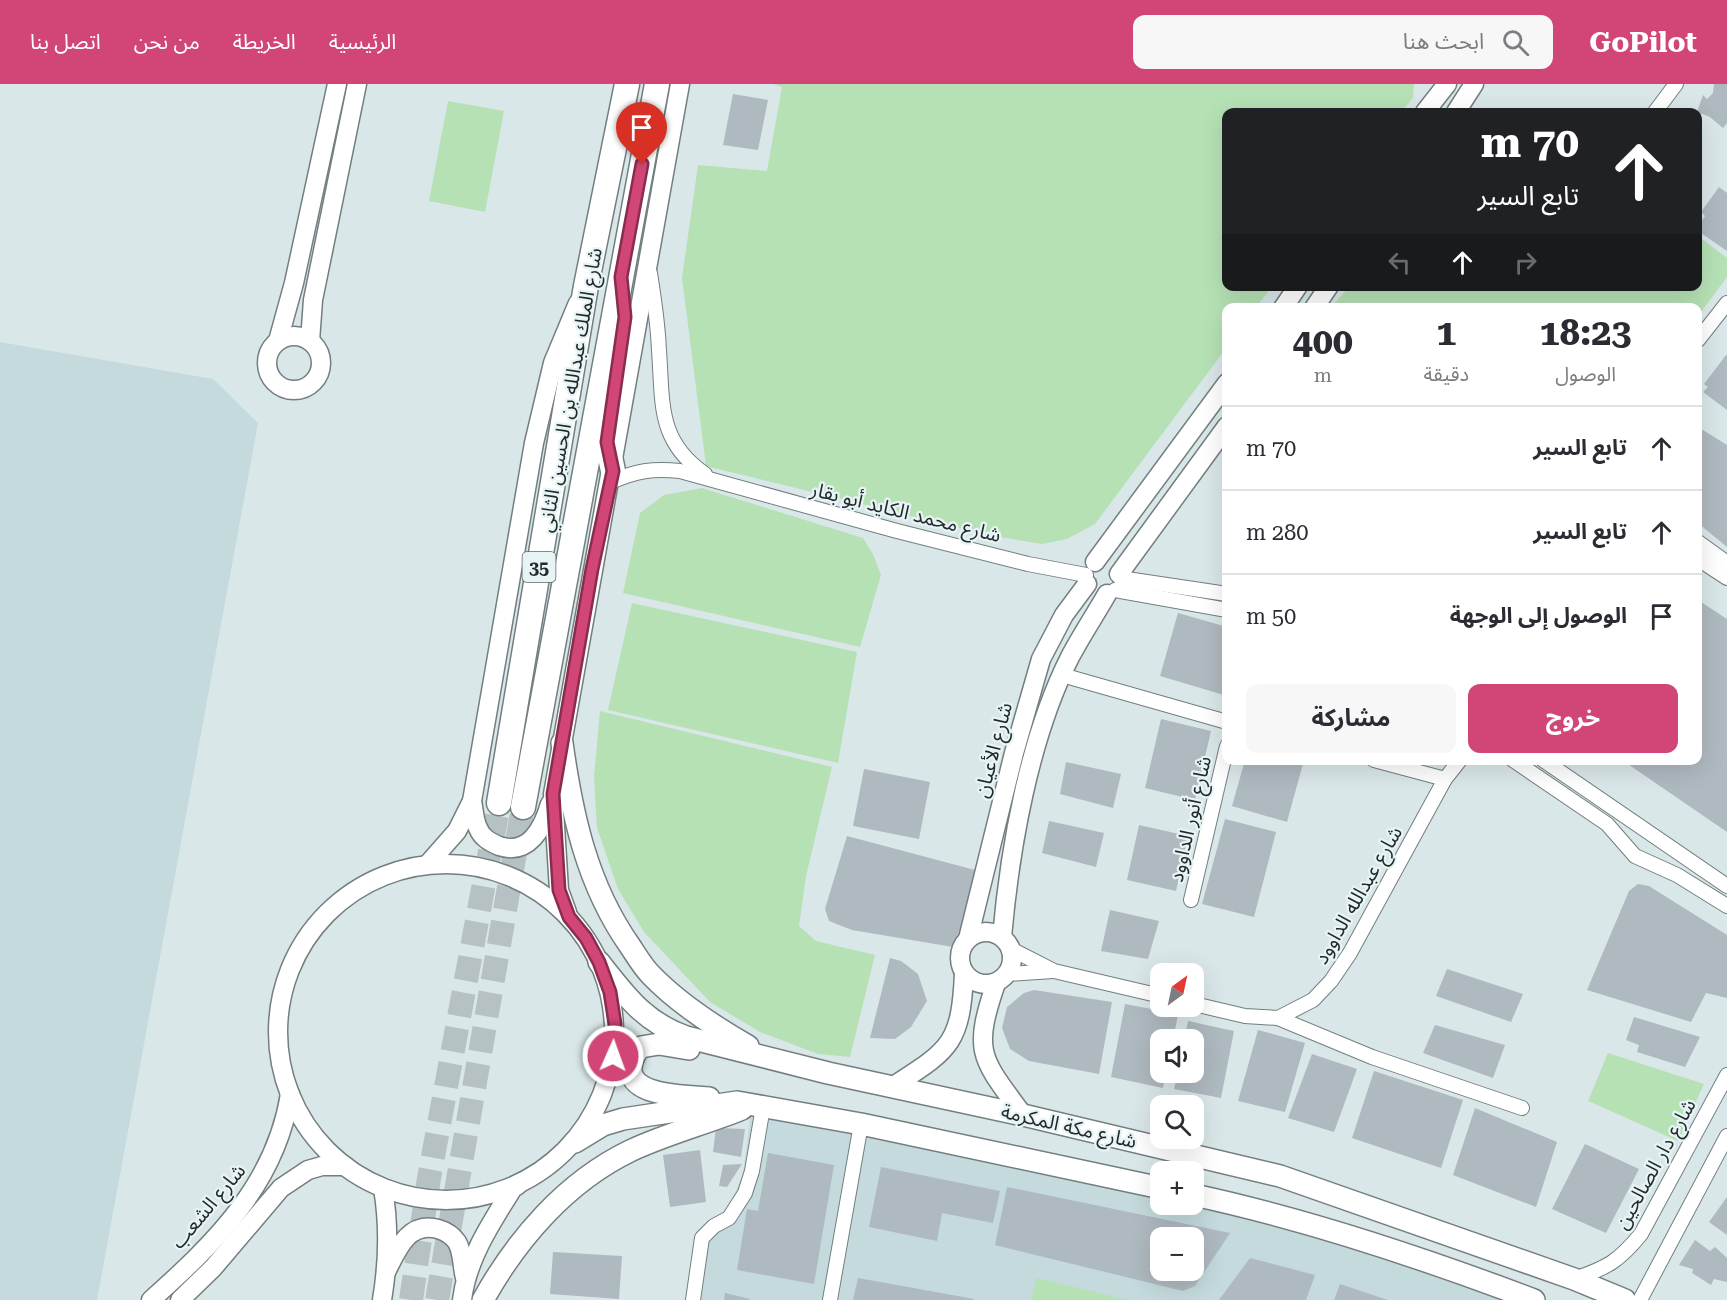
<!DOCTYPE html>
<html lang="ar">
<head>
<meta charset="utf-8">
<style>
  :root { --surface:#fff; --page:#f7f7f7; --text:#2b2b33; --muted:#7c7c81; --line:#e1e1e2; --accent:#d14577 }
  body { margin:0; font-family:"Roboto Serif","Noto Sans Arabic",serif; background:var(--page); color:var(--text); direction:rtl; height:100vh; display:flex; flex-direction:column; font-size:22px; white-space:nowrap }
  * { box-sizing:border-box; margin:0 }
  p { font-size:20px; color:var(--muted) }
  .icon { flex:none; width:33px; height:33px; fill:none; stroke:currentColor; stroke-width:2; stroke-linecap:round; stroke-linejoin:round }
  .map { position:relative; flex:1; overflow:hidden; direction:ltr }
  .side { position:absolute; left:1222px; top:219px; width:480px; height:462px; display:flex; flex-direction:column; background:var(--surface); border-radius:12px; box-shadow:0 6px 24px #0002; direction:rtl }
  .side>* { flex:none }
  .banner { position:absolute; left:1222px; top:24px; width:480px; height:183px; border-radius:12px; box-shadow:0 6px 24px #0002; direction:rtl; background:#202124; color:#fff; overflow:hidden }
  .needle { width:39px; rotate:33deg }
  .buttons { position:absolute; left:1150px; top:879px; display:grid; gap:12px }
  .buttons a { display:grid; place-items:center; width:54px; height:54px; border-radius:12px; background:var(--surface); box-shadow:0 6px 24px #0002; font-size:30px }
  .pin { position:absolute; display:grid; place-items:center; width:51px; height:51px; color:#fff; margin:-62px -26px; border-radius:50% 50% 50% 0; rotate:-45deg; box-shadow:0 0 6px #0007 }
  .pin .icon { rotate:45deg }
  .me { position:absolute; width:66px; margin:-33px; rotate:2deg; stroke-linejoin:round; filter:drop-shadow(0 0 4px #0008) }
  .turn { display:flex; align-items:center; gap:21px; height:126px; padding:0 24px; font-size:27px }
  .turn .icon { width:78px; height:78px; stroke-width:2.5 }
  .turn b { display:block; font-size:42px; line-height:51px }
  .lanes { display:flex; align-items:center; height:57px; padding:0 24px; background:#0003; justify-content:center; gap:30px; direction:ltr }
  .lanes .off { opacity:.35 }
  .eta { display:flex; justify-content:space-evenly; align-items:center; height:102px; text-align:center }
  .eta b { font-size:36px; font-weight:700; line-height:42px }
  .button { display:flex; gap:12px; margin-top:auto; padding:12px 24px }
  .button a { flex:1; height:69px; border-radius:12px; background:var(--accent); color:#fff; font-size:24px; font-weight:700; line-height:69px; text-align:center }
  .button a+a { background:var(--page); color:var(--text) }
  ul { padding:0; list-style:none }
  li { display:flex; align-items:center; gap:18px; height:84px; padding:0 24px; border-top:2px solid var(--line) }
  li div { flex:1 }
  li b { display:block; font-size:22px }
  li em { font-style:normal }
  header { display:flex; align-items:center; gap:36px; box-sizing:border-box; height:84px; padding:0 30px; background:var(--accent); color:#fff }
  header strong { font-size:28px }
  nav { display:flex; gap:33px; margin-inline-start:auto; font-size:21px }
  .search { width:420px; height:54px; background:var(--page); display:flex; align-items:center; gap:15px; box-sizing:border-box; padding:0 21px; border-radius:12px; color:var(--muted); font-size:22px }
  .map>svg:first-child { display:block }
</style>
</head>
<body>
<header>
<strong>GoPilot</strong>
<div class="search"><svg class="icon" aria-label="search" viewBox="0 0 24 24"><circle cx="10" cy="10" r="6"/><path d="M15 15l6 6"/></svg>ابحث هنا</div>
<nav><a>الرئيسية</a><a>الخريطة</a><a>من نحن</a><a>اتصل بنا</a></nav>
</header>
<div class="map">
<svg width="1727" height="1216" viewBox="0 0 1727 1216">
  <rect width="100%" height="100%" fill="#dae7e9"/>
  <g fill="#c4dadd" fill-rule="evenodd">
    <path d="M 0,258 L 213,295 L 258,339 L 97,1216 L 0,1216 Z"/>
    <path d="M 751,1025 L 1161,1104 L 1161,1120 L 1194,1120 L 1194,1111 L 1534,1216 L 693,1216 L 702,1144 L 728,1124 L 743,1091 ZM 1161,1154 L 1194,1154 L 1194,1186 L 1161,1186 Z"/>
  </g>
  <g fill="#b6e1b5">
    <path d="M 772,0 L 1414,0 L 1413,14 L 1401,28 L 1227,28 L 1227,202 L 1272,203 L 1256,223 L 1227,224 L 1227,263 L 1095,440 L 1067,455 L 1042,460 L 988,451 L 706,382 L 682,194 L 698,81 L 767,87 L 782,3 Z"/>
    <path d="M 448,17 L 504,27 L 485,128 L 429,117 Z"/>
    <path d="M 1698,152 L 1727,174 L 1727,193 L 1698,232 L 1698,224 L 1331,223 L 1349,203 L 1698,202 Z"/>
    <path d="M 702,404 L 863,454 L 873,470 L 881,491 L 860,563 L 623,509 L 640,429 L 664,411 Z"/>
    <path d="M 632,519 L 857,568 L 838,679 L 608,626 Z"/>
    <path d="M 600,627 L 832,683 L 806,792 L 799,842 L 816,857 L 875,871 L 850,973 L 818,970 L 760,948 L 710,918 L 644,848 L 618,805 L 597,744 L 594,693 Z"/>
    <path d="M 1608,969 L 1704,1000 L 1678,1057 L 1588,1017 Z"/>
    <path d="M 1036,1194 L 1129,1216 L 1031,1216 Z"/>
  </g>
  <g fill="#afb9c0" fill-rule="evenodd">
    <path d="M 1714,0 L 1727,0 L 1727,39 L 1723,44 L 1710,33 L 1697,28 L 1703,11 L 1707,15 L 1713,9 Z"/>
    <path d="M 733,10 L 768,16 L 758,66 L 723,61 Z"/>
    <path d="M 1719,103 L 1727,109 L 1727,167 L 1698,147 L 1698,142 L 1705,132 L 1701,128 Z"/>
    <path d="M 1726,271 L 1727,272 L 1727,326 L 1703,308 L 1708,303 L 1704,300 Z"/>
    <path d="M 1698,343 L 1727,361 L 1727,463 L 1698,439 Z"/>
    <path d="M 1698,516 L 1727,535 L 1727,748 L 1622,676 L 1698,676 Z"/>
    <path d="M 1178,529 L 1227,543 L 1227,600 L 1224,611 L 1160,592 Z"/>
    <path d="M 1161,635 L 1211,647 L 1195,716 L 1145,704 Z"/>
    <path d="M 1245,676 L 1304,676 L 1287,738 L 1232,722 Z"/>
    <path d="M 1066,678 L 1121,690 L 1113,724 L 1060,710 Z"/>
    <path d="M 864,685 L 930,698 L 919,755 L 853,742 Z"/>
    <path d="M 1225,735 L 1276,748 L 1254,833 L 1202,820 Z"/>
    <path d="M 1049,737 L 1104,749 L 1096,783 L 1042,769 Z"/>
    <path d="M 1139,741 L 1188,752 L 1176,807 L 1127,796 Z"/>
    <path d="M 847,752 L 975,786 L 980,794 L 953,863 L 852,846 L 829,837 L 825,825 Z"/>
    <path d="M 1638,800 L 1649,802 L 1727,851 L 1727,914 L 1706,909 L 1691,938 L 1587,906 L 1629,807 Z"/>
    <path d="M 1110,826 L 1159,837 L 1148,875 L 1101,867 Z"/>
    <path d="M 890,874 L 901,877 L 918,890 L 927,917 L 911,943 L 895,955 L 870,954 Z"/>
    <path d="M 1447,885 L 1523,910 L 1511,938 L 1436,912 Z"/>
    <path d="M 1034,906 L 1112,918 L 1099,990 L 1029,977 L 1010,965 L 1002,944 L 1007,923 L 1024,909 Z"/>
    <path d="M 1125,920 L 1178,930 L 1173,956 L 1161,956 L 1161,988 L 1166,988 L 1163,1004 L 1111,993 Z"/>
    <path d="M 1634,933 L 1700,953 L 1685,983 L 1637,968 L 1639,961 L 1626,956 Z"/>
    <path d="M 1188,937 L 1234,947 L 1221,1014 L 1174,1005 L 1178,988 L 1194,988 L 1194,956 L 1184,956 Z"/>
    <path d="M 1435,941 L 1505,961 L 1493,994 L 1423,969 Z"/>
    <path d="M 1258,946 L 1305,959 L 1285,1028 L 1238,1017 Z"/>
    <path d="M 1312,970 L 1357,985 L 1334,1048 L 1288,1034 Z"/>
    <path d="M 1374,987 L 1463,1016 L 1441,1084 L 1352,1054 Z"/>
    <path d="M 1475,1024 L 1557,1058 L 1536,1123 L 1453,1091 Z"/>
    <path d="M 716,1044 L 745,1045 L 741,1073 L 713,1068 Z"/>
    <path d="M 1585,1060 L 1639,1085 L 1606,1149 L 1552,1125 Z"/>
    <path d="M 700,1066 L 706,1118 L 670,1123 L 663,1071 Z"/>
    <path d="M 768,1069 L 834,1081 L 814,1200 L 737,1186 L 747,1125 L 758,1127 Z"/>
    <path d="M 742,1080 L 727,1103 L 719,1102 L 723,1081 Z"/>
    <path d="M 881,1083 L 1000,1107 L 993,1139 L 942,1129 L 937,1157 L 869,1143 Z"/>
    <path d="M 1007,1103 L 1230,1149 L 1195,1202 L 1183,1207 L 995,1161 ZM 1161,1154 L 1194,1154 L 1194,1186 L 1161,1186 Z"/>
    <path d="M 1727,1113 L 1727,1151 L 1709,1138 Z"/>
    <path d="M 1695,1156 L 1710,1167 L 1715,1163 L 1727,1174 L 1727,1198 L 1714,1195 L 1711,1201 L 1692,1189 L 1693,1185 L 1679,1181 Z"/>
    <path d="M 553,1168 L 622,1172 L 619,1215 L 550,1210 Z"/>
    <path d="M 1250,1174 L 1315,1191 L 1306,1216 L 1219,1216 Z"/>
    <path d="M 858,1194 L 974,1215 L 974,1216 L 853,1216 Z"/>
    <path d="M 1340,1200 L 1388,1216 L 1334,1216 Z"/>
    <path d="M 725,1209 L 750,1215 L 750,1216 L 724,1216 Z"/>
  </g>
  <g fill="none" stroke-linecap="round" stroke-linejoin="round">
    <g stroke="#b6c1c3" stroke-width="24" stroke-dasharray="24 12" stroke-linecap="butt">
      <path d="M 411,1216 L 429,1094 L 499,719"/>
      <path d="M 437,1216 L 523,723"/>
    </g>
    <defs>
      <g id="street">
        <path d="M 1655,28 L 1676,0"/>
        <path d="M 650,189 C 654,214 658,240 659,267 C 663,319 657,357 705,390"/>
        <path d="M 1698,256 L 1727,219"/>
        <path d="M 611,398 C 635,387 653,384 680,387 L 897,447 L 1028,480 L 1086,491"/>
        <path d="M 1698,458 L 1727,479"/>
        <path d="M 1698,475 L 1727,494"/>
        <path d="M 1120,494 L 1227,510"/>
        <path d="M 1115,506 L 1227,526"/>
        <path d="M 1062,591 L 1227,638"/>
        <path d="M 1374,676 L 1445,695"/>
        <path d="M 1513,676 L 1607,740 L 1635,772 L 1677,791 L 1727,822"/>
        <path d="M 1543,676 L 1727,802"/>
        <path d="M 1191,816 L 1227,662"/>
        <path d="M 1011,865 L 1054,887 L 1161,912"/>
        <path d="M 1007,890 L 1053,887"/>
        <path d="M 1194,920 L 1245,932 L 1278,934 L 1313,916 L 1331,897 L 1350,869 L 1445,695 L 1460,676"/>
        <path d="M 1278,934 L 1372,973 L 1522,1024"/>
        <path d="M 1574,1195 C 1607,1184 1619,1177 1641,1150 L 1727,991"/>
        <path d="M 693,1216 L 702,1154 L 714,1142 L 729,1134 L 745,1109 L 752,1087 L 763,1023"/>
        <path d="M 830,1216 L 861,1040"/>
        <path d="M 1640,1216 L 1727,1052"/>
      </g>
      <g id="secondary">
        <path d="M 1425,28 L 1447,0"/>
        <path d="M 1456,28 L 1474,0"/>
        <path d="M 1283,224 L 1298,202"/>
        <path d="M 1314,224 L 1329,202"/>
        <circle cx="294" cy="279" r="27"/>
        <path d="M 278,257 L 294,199 L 337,0"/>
        <path d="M 310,257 L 313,216 L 357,0"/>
        <path d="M 1095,478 L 1227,299"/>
        <path d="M 1119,490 L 1227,342"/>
        <path d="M 472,717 C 474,726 474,736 478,744 C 482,754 490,758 499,762 C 529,772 543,744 550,720"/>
        <circle cx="446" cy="948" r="168"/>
        <path d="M 428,780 L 457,747 L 472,717 L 534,359 L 553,279 L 578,219"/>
        <path d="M 567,828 L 559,806 L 553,710 L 680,0"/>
        <circle cx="986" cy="874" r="26"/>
        <path d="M 1002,853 C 1010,763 1029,654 1070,573 C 1081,552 1095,531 1107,510"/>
        <path d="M 968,855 L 1014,669 L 1041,575 L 1064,531 L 1087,500"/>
        <path d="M 996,899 C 972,969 981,974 1023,1031"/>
        <path d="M 892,1003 C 949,966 961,961 964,889"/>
        <path d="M 386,1188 C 397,1166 408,1137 438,1145 C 445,1147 452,1151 457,1158 C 463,1168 462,1183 465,1194"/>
        <path d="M 151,1216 C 216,1158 276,1099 290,1010"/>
        <path d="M 180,1216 L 213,1184 L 281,1104 L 308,1086 L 322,1082 L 345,1082"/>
        <path d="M 382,1216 C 388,1180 389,1140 383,1104"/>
        <path d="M 462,1216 C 467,1175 491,1139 513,1104 L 518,1101"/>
      </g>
      <g id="primary">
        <path d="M 562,659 C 572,731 587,801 630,862 C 636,871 643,883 651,891 C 679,920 713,942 748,962"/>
        <path d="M 599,878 C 626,912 644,938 686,953 L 828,989 L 1023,1031 L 1280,1092 L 1574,1195 L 1625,1216"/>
        <path d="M 689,965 L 659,960 L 641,963 C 635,968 632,975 631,983 C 628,1013 688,1012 709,1014"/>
        <path d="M 575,1058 L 603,1041 L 623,1035 L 737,1018 L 861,1040 L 1161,1104"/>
        <path d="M 1194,1111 C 1310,1136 1423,1174 1534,1216"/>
        <path d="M 483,1216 C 517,1155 566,1098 630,1067 C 666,1050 705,1040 742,1025"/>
      </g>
      <g id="highway">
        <path d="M 611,331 L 607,358 L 613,387"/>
        <path d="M 499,719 L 586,202 L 627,0"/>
        <path d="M 523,723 L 657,0"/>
      </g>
    </defs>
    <use href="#street" stroke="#727e80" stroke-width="16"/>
    <use href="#secondary" stroke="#727e80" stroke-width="21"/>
    <use href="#primary" stroke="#727e80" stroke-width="24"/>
    <use href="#highway" stroke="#727e80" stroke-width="27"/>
    <use href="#street" stroke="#fff" stroke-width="14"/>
    <use href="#secondary" stroke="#fff" stroke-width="18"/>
    <use href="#primary" stroke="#fff" stroke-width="21"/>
    <use href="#highway" stroke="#fff" stroke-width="24"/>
  </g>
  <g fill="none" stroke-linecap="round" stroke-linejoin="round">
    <defs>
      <path id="route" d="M 613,972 L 615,940 L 610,908 L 599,878 L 586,854 L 569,833 L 559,806 L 553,710 L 592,485 L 613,387 L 607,358 L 625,233 L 621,193 L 642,80"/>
    </defs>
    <use href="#route" stroke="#882d4d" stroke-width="15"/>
    <use href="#route" stroke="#d14577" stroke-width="10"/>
  </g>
  <g text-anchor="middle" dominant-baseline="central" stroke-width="4.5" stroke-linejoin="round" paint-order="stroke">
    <rect fill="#e7f4f6" stroke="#5e6667" stroke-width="1.5" x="522.5" y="468" width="33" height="30" rx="4.5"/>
    <g font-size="18" font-weight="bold" fill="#24292a">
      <text x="539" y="483">35</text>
    </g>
    <g font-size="20" fill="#24292a" stroke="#e7f4f6">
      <text transform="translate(570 306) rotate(-80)">شارع الملك عبدالله بن الحسين الثاني</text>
      <text transform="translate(906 428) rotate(14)">شارع محمد الكايد أبو بقار</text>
      <text transform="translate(993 666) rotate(-75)">شارع الأعيان</text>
      <text transform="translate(1190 735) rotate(-77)">شارع أنور الداوود</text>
      <text transform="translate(1358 811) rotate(-60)">شارع عبدالله الداوود</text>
      <text transform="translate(1069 1042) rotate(13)">شارع مكة المكرمة</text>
      <text transform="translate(1655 1080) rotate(-61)">شارع دار الصالحين</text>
      <text transform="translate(208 1122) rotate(-50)">شارع الشعب</text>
    </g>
  </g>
</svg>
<div class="buttons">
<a><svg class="needle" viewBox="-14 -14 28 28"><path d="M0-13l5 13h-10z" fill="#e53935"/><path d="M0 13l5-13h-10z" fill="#7c7c81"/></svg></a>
<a><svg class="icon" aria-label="sound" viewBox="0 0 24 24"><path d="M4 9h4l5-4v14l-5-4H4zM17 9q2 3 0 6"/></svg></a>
<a><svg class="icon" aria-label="search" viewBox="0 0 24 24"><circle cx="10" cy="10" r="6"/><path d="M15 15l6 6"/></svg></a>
<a>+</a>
<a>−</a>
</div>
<div class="pin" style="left:642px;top:80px;background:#d93025"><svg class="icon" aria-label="arrive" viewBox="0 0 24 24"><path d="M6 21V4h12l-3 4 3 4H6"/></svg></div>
<svg class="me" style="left:613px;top:972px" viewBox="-20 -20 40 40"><circle r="17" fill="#d14577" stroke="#fff" stroke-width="3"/><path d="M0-11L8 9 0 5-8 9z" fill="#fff"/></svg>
<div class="banner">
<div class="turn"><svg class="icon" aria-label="ahead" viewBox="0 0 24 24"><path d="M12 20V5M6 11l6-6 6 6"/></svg><div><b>70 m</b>تابع السير</div></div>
<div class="lanes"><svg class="icon off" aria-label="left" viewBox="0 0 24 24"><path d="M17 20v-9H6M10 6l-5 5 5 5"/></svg><svg class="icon" aria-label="ahead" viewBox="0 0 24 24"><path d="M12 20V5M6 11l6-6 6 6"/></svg><svg class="icon off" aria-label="right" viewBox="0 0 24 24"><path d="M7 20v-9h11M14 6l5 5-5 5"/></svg></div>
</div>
<section class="side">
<div class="eta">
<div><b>18:23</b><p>الوصول</p></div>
<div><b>1</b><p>دقيقة</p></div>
<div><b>400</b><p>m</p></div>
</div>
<ul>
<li><svg class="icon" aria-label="ahead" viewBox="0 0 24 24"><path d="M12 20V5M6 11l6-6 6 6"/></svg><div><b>تابع السير</b></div><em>70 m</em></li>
<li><svg class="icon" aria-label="ahead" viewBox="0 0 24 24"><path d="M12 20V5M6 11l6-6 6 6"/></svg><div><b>تابع السير</b></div><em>280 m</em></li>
<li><svg class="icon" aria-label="arrive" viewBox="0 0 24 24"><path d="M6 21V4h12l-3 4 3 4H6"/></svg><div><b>الوصول إلى الوجهة</b></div><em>50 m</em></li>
</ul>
<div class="button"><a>خروج</a><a>مشاركة</a></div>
</section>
</div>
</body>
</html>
